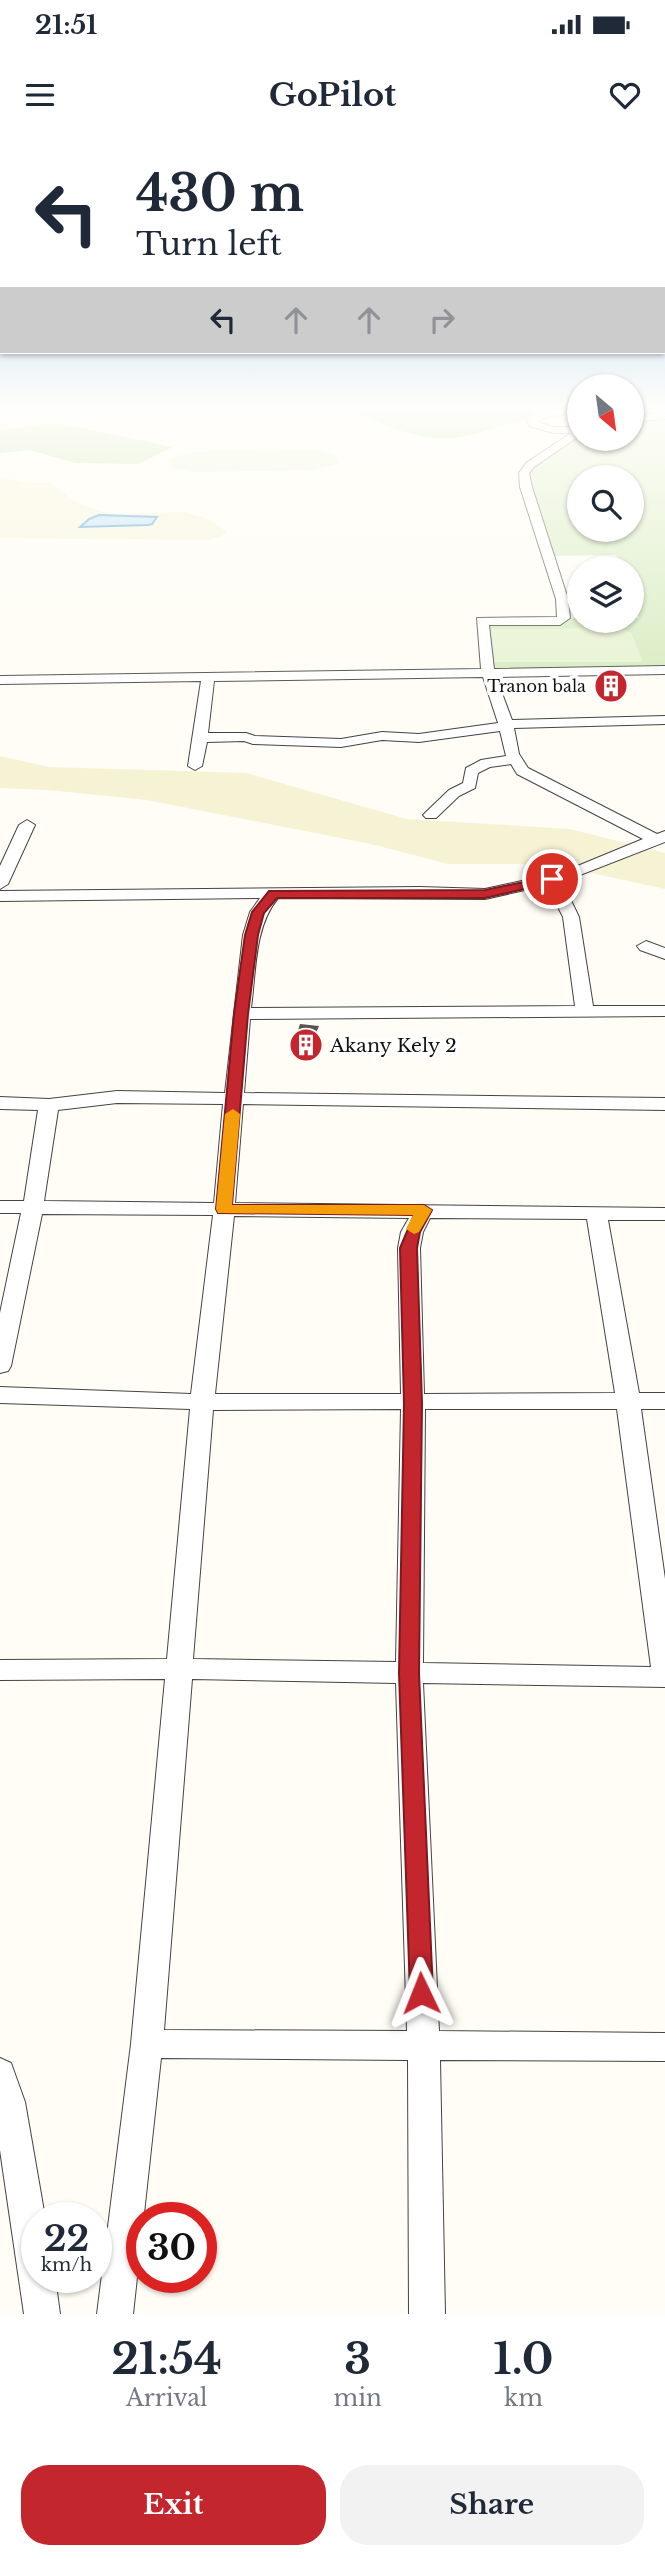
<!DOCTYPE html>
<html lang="en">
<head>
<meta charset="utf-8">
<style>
  :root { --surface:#fff; --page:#f2f2f3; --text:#1f2937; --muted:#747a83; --accent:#c4262e }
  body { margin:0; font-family:"Libre Baskerville",serif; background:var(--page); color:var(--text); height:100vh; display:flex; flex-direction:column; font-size:26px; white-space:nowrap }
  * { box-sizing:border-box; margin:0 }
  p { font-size:23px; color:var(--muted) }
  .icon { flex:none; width:38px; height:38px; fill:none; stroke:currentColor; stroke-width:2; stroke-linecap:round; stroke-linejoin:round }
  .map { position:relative; height:2174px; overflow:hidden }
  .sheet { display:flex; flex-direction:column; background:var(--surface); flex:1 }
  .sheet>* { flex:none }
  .banner { position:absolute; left:0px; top:0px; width:665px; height:214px; box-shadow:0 2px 5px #0004; background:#fff; color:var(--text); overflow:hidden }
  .needle { width:46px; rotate:151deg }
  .controls { position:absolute; left:567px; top:234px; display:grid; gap:14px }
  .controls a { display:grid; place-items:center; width:77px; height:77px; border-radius:50%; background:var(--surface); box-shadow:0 2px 5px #0004; font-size:35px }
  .speed { position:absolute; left:21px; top:2062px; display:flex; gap:14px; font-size:35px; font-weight:700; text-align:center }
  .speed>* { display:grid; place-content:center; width:91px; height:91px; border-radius:50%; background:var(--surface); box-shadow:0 2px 5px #0004; line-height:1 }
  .speed small { font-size:18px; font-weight:400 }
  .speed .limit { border:10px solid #d22; background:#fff; color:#111 }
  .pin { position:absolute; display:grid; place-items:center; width:60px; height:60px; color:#fff; margin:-30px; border:4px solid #fff; border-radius:50%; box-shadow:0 2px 7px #0007 }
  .me { position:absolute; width:77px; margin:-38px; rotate:358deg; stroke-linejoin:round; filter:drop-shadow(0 0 5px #0008) }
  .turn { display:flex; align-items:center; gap:24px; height:147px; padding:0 21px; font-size:32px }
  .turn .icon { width:91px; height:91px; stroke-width:2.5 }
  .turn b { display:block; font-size:49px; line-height:60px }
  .lanes { display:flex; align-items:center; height:66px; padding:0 21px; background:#0003; justify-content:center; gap:35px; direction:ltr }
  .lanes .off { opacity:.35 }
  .eta { display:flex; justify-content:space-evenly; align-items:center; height:119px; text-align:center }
  .eta b { font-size:42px; font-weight:700; line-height:49px }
  .cta { display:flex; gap:14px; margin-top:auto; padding:14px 21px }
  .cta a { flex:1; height:80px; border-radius:28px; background:var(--accent); color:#fff; font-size:28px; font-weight:700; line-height:80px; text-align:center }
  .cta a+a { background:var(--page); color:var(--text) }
  .status { display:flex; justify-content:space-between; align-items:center; height:49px; padding:0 35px; background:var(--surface); direction:ltr }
  .status svg { height:19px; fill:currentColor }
  header { display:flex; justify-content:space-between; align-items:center; height:91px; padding:0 21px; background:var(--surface); font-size:32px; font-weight:700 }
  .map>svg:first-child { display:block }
</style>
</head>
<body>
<div class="status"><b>21:51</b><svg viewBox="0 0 49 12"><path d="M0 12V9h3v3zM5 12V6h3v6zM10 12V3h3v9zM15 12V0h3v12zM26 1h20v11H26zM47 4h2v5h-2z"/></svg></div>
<header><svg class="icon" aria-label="menu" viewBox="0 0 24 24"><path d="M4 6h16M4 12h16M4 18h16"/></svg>GoPilot<svg class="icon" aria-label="heart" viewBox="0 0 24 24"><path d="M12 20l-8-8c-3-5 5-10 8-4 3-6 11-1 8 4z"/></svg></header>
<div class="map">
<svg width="665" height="2174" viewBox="0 0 665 2174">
  <rect width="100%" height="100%" fill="#fffdf5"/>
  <g fill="#f6f3d4">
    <path d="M 0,337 L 28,343 L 52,343 L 75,362 L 108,374 L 185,372 L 208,379 L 226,391 L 223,396 L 209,400 L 0,398 Z"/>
    <path d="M 0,616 L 49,627 L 246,633 L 407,679 L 570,689 L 665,713 L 665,749 L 550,724 L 448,724 L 371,704 L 147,660 L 48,650 L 0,648 Z"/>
  </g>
  <path fill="#d5ebbd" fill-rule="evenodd" d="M 665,276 L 665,530 L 488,533 L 482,481 L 579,478 L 579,481 L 632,481 L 632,478 L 639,478 L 632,457 L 632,429 L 621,429 L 616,415 L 548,416 L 526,347 L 530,325 L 579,292 L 579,299 L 632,299 L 632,278 ZM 579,338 L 632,338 L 632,390 L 579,390 Z"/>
  <g fill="#b9dc9c">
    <path d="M 350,270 L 528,270 L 534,275 L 526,279 C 502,285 477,295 453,298 C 419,302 380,283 350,270 Z"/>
    <path d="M 58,283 L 173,307 L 138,324 L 76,323 L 29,310 L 0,313 L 0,290 Z"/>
  </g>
  <g fill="#e6f2cf">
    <path d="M 319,310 L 335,315 L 339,323 L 312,330 L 192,332 L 176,329 L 166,322 C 180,305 293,309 319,310 Z"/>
    <path d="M 620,488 L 631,493 L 642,519 L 641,522 L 492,522 L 489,490 L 493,489 Z"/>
  </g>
  <path fill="#b9e0f7" stroke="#3f96cf" stroke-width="2" d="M 99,375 L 157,377 L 152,384 L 148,385 L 80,387 L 89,379 Z"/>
  <path fill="#5a524d" d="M 300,884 L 319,886 L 313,900 L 320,900 L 318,911 L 292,910 Z"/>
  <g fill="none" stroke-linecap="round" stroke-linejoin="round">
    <defs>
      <g id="minor">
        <path d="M 526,270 L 574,270 L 573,272 L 544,278 L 538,282 L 554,287 L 579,287 L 579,296 L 534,327 L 529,333 L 532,347 L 568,459 L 570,478 L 560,485 L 489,485 L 494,529 L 665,526 L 665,534 L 496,537 L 512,580 L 665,576 L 665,584 L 514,588 L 519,614 L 528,628 L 657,694 L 665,691 L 665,702 L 562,742 L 579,777 L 593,866 L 665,866 L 665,876 L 250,879 L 244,953 L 665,958 L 665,970 L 243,964 L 235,1063 L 665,1068 L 665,1080 L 608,1080 L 639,1253 L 665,1253 L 665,1269 L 641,1269 L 665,1439 L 665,1547 L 423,1543 L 439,1891 L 665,1893 L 665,1921 L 440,1920 L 445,2174 L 409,2174 L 408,1920 L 161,1918 L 133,2174 L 97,2174 L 131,1904 L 165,1539 L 0,1540 L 0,1520 L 167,1519 L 190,1269 L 0,1263 L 0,1247 L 191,1254 L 213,1075 L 42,1074 L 11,1226 L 8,1231 L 0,1233 L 0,1173 L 21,1073 L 0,1073 L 0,1061 L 24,1061 L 38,970 L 0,969 L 0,957 L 49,959 L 117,951 L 225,953 L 243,795 L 250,772 L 260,758 L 0,761 L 0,751 L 420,747 L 485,749 L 563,732 L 643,699 L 517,634 L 511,624 L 490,627 L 478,633 L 475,648 L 459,656 L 436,678 L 426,678 L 423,675 L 426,672 L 449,650 L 463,643 L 466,628 L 481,620 L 506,616 L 500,591 L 419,602 L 382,600 L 341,607 L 253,604 L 244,601 L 207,602 L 202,626 L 195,630 L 188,626 L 201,541 L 0,544 L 0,536 L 481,529 L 477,478 L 557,477 L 556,459 L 520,347 L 519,333 L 526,323 L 571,293 L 553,293 L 529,286 L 527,279 L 533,275 ZM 483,537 L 498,583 L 419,594 L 382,592 L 341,599 L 255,596 L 246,593 L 208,593 L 214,541 ZM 547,745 L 563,777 L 575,866 L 251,868 C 256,832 254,787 278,758 L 485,759 ZM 117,963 L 223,964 L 214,1063 L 44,1061 L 58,970 ZM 234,1076 L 409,1078 L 401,1092 L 398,1108 L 401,1254 L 215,1254 ZM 430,1078 L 587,1079 L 615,1253 L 424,1254 L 420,1108 L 423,1092 ZM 401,1269 L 396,1522 L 193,1519 L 213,1270 ZM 425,1269 L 617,1269 L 651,1527 L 423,1523 ZM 192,1539 L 396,1543 L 407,1891 L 164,1890 Z"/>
        <path d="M 665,273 L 665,279 L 632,281 L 632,275 Z"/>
        <path d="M 27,680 L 35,685 L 8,744 L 0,749 L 0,726 L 19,685 Z"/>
        <path d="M 646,801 L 665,808 L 665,819 L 640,810 L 637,806 Z"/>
        <path d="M 0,1918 L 11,1923 L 25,1962 L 45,2077 L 37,2077 L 37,2137 L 55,2137 L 60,2174 L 24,2174 L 0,2010 Z"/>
      </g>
    </defs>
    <use href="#minor" stroke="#444" stroke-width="2"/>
    <use href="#minor" fill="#fff" fill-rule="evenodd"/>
  </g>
  <linearGradient id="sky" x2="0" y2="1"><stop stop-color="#95c6ee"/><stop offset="0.47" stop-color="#fffefa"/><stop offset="1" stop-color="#fffefa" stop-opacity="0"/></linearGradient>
  <rect width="665" height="574" fill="url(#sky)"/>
  <path fill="#c4262e" stroke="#7f191e" stroke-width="2" d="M 552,736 L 556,737 L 556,742 L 485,758 L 277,758 L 264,773 L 258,795 L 248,874 L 232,1065 L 424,1065 L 432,1070 L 420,1092 L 417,1108 L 422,1263 L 419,1533 L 433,1853 L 430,1860 L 421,1863 L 413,1860 L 410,1853 L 399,1533 L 404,1263 L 400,1108 L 414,1075 L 218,1073 L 216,1069 L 234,874 L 245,795 L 252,772 L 269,751 L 485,750 Z"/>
  <path fill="#f59e0b" d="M 233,969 L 240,974 L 232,1065 L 424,1065 L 432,1070 L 419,1092 L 414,1094 L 406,1089 L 413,1075 L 218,1073 L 216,1069 L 225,974 Z"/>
  <defs>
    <symbol id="building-disc" viewBox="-11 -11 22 22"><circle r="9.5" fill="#c4262e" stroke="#fff"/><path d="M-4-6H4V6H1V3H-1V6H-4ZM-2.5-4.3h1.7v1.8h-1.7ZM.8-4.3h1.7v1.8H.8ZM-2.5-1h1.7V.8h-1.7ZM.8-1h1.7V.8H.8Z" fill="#fff"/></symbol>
  </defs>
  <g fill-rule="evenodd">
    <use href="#building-disc" x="592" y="527" width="38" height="38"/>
    <use href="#building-disc" x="287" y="886" width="38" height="38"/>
  </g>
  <g text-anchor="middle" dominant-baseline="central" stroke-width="7" stroke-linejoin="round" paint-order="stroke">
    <g font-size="16" fill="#111" stroke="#fff" text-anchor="end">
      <text x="586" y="546">Tranon bala</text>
    </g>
    <g font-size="19" fill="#111" stroke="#fff" text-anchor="start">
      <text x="330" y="905">Akany Kely 2</text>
    </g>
  </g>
</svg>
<div class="controls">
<a><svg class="needle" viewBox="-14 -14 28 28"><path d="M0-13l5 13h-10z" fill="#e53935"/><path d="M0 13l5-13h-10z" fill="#747a83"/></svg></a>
<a><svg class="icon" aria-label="search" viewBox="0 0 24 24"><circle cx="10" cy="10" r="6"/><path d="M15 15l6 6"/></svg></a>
<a><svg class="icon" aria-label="layers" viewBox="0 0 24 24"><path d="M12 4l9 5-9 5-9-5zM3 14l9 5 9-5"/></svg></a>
</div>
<div class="speed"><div>22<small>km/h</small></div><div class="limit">30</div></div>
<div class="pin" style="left:552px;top:739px;background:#d93025"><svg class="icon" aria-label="arrive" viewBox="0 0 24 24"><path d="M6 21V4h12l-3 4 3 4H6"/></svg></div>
<svg class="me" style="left:421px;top:1853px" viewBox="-20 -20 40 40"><path d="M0-17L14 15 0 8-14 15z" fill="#c4262e" stroke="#fff" stroke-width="4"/></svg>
<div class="banner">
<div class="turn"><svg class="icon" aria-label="left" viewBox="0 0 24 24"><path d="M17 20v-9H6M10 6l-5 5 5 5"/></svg><div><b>430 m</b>Turn left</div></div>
<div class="lanes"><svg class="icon" aria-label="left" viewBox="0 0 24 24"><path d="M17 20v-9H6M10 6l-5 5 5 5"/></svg><svg class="icon off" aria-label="ahead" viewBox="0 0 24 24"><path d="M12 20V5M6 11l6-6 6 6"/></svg><svg class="icon off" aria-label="ahead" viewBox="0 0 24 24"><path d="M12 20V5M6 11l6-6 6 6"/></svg><svg class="icon off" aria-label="right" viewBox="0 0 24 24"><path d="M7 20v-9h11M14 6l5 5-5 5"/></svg></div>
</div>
</div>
<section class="sheet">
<div class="eta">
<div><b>21:54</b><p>Arrival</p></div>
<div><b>3</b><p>min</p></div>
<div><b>1.0</b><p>km</p></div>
</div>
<div class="cta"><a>Exit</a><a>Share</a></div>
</section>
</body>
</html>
